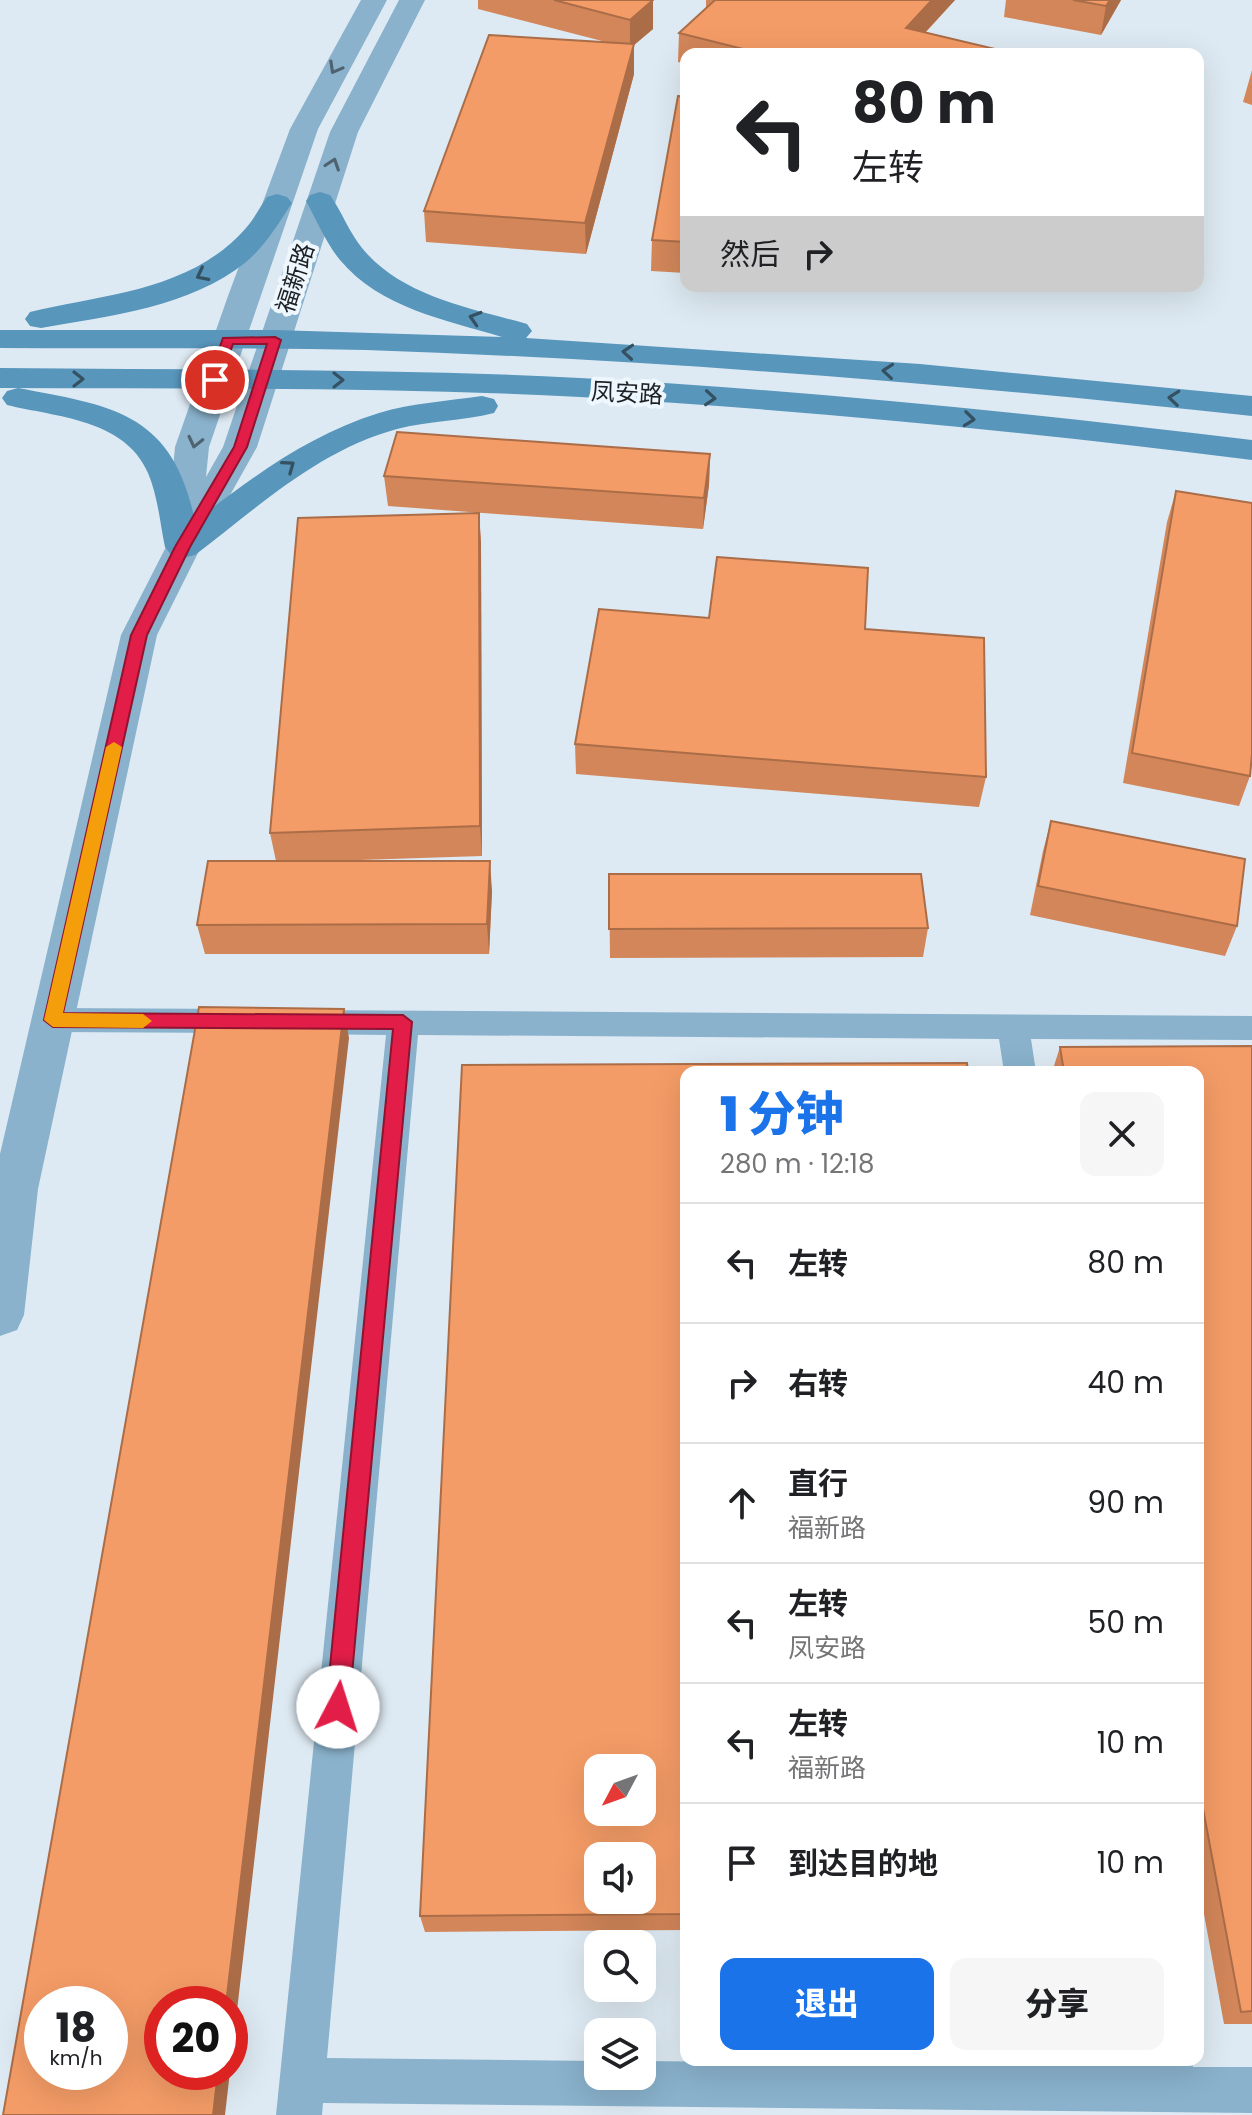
<!DOCTYPE html>
<html lang="zh">
<head>
<meta charset="utf-8">
<style>
  :root { --surface:#fff; --page:#f6f6f6; --text:#202124; --muted:#757577; --line:#e0e0e0; --accent:#1a73e8 }
  body { margin:0; font-family:Poppins,"Noto Sans SC",sans-serif; background:var(--page); color:var(--text); height:100vh; display:flex; flex-direction:column; font-size:30px; white-space:nowrap }
  * { box-sizing:border-box; margin:0 }
  p { font-size:26px; color:var(--muted) }
  .icon { flex:none; width:44px; height:44px; fill:none; stroke:currentColor; stroke-width:2; stroke-linecap:round; stroke-linejoin:round }
  .map { position:relative; flex:1; overflow:hidden }
  .panel { position:absolute; left:680px; top:1066px; width:524px; height:1000px; display:flex; flex-direction:column; background:var(--surface); border-radius:16px; box-shadow:0 8px 32px #0002 }
  .panel>* { flex:none }
  .banner { position:absolute; left:680px; top:48px; width:524px; height:244px; border-radius:16px; box-shadow:0 8px 32px #0002; background:#fff; color:var(--text); overflow:hidden }
  .needle { width:52px; rotate:229deg }
  .buttons { position:absolute; left:584px; top:1754px; display:grid; gap:16px }
  .buttons a { display:grid; place-items:center; width:72px; height:72px; border-radius:16px; background:var(--surface); box-shadow:0 8px 32px #0002; font-size:40px }
  .speed { position:absolute; left:24px; top:1986px; display:flex; gap:16px; font-size:40px; font-weight:700; text-align:center }
  .speed>* { display:grid; place-content:center; width:104px; height:104px; border-radius:50%; background:var(--surface); box-shadow:0 8px 32px #0002; line-height:1 }
  .speed small { font-size:20px; font-weight:400 }
  .speed .limit { border:12px solid #d22; background:#fff; color:#111 }
  .pin { position:absolute; display:grid; place-items:center; width:68px; height:68px; color:#fff; margin:-34px; border:4px solid #fff; border-radius:50%; box-shadow:0 2px 8px #0007 }
  .me { position:absolute; width:88px; margin:-44px; rotate:5deg; stroke-linejoin:round; filter:drop-shadow(0 0 6px #0008) }
  .turn { display:flex; align-items:center; gap:28px; height:168px; padding:0 40px; font-size:36px }
  .turn .icon { width:104px; height:104px; stroke-width:2.5 }
  .turn b { display:block; font-size:56px; line-height:68px }
  .then { display:flex; align-items:center; height:76px; padding:0 40px; background:#0003; gap:16px; font-size:30px }
  .round { display:grid; place-items:center; flex:none; width:84px; height:84px; border-radius:16px; background:var(--page) }
  .overview { display:flex; align-items:center; justify-content:space-between; height:136px; padding:0 40px }
  h1 { font-size:48px; font-weight:800; line-height:60px; color:var(--accent) }
  .button { display:flex; gap:16px; margin-top:auto; padding:16px 40px }
  .button a { flex:1; height:92px; border-radius:16px; background:var(--accent); color:#fff; font-size:32px; font-weight:800; line-height:92px; text-align:center }
  .button a+a { background:var(--page); color:var(--text) }
  ul { padding:0; list-style:none }
  li { display:flex; align-items:center; gap:24px; height:120px; padding:0 40px; border-top:2px solid var(--line) }
  li div { flex:1 }
  li b { display:block; font-size:30px }
  li em { font-style:normal }
  .map>svg:first-child { display:block }
</style>
</head>
<body>
<div class="map">
<svg width="1252" height="2115" viewBox="0 0 1252 2115">
  <rect width="100%" height="100%" fill="#deeaf3"/>
  <g fill="none" stroke-linecap="round" stroke-linejoin="round">
    <g fill="#8ab2cc" fill-rule="evenodd">
      <path d="M 53,1008 L 241,1009 L 252,1012 L 257,1021 L 252,1030 L 241,1033 L 53,1032 L 42,1029 L 37,1020 L 42,1011 Z"/>
      <path d="M 303,1010 L 1252,1016 L 1252,1040 L 1031,1039 L 1036,1072 L 1004,1072 L 999,1039 L 418,1035 L 327,2058 L 598,2061 L 598,2076 L 642,2076 L 642,2061 L 1148,2066 L 1147,2060 L 1191,2060 L 1193,2067 L 1252,2067 L 1252,2113 L 323,2103 L 322,2115 L 276,2115 L 386,1035 L 303,1034 L 292,1031 L 287,1022 L 292,1013 Z"/>
    </g>
    <path fill="#8ab2cc" fill-rule="evenodd" d="M 361,0 L 387,0 L 318,129 L 209,447 L 206,477 L 223,447 L 330,132 L 399,0 L 425,0 L 358,132 L 257,447 L 201,547 L 157,635 L 38,1189 L 24,1315 L 17,1330 L 0,1336 L 0,1154 L 121,635 L 170,539 L 167,533 L 175,447 L 228,296 L 290,129 Z"/>
    <g fill="#5896bc" fill-rule="evenodd">
      <path d="M 320,192 L 330,195 C 342,212 349,232 362,248 C 401,296 470,308 527,324 L 532,331 L 526,338 L 920,364 L 1252,396 L 1252,416 C 957,384 662,360 366,350 C 244,347 122,349 0,348 L 0,330 L 274,330 L 502,337 C 446,320 380,308 340,260 C 326,243 317,221 306,201 L 310,195 Z"/>
      <path d="M 277,194 L 287,197 L 292,203 C 278,224 266,245 246,262 C 191,307 109,316 41,328 L 30,326 L 25,319 L 30,312 C 105,294 191,291 246,228 C 254,219 260,207 267,197 Z"/>
      <path d="M 0,368 C 193,370 387,368 580,378 C 805,390 1029,413 1252,440 L 1252,460 C 1029,432 805,410 580,397 C 387,387 193,389 0,388 Z"/>
      <path d="M 18,388 C 114,406 173,413 195,521 C 253,477 308,435 379,413 C 412,403 448,401 482,396 L 494,399 L 498,406 L 494,413 C 462,421 428,421 397,429 C 319,450 258,507 195,555 L 183,558 L 171,555 L 165,547 C 160,523 158,497 148,473 C 125,419 56,417 7,405 L 2,398 L 7,391 Z"/>
    </g>
  </g>
  <g fill="#d28659">
    <path d="M 478,0 L 653,0 L 653,29 L 634,45 L 634,74 L 586,254 L 426,242 L 424,211 L 606,42 L 478,9 Z"/>
    <path d="M 706,0 L 955,0 L 926,32 L 1016,54 L 686,54 L 686,64 L 678,62 L 679,33 L 706,8 Z"/>
    <path d="M 1006,0 L 1121,0 L 1101,35 L 1004,17 Z"/>
    <path d="M 1252,70 L 1252,105 L 1243,102 Z"/>
    <path d="M 686,97 L 686,273 L 651,271 L 652,240 Z"/>
    <path d="M 899,286 L 1002,286 L 1001,292 Z"/>
    <path d="M 710,454 L 709,485 L 703,529 L 388,506 L 384,476 Z"/>
    <path d="M 1176,491 L 1250,776 L 1239,806 L 1123,783 L 1167,522 Z"/>
    <path d="M 479,513 L 481,544 L 482,856 L 329,861 L 492,891 L 489,954 L 205,954 L 197,925 L 276,861 L 270,833 Z"/>
    <path d="M 865,629 L 986,777 L 979,807 L 576,774 L 575,744 Z"/>
    <path d="M 1051,821 L 1237,926 L 1225,956 L 1030,915 L 1043,851 Z"/>
    <path d="M 609,874 L 928,928 L 923,957 L 610,958 Z"/>
    <path d="M 1252,1046 L 1252,2024 L 1224,2024 L 1198,1881 L 1198,1072 L 1052,1072 L 1060,1047 Z"/>
    <path d="M 686,1072 L 686,1930 L 425,1932 L 420,1916 Z"/>
  </g>
  <g fill="#ab6d48">
    <path d="M 653,0 L 653,29 L 634,45 L 634,74 L 586,254 L 585,223 L 630,49 L 630,20 Z"/>
    <path d="M 932,0 L 955,0 L 905,54 L 906,28 Z"/>
    <path d="M 1110,0 L 1121,0 L 1101,35 L 1106,6 Z"/>
    <path d="M 710,454 L 709,485 L 703,529 L 704,498 Z"/>
    <path d="M 479,513 L 481,544 L 482,856 L 480,826 Z"/>
    <path d="M 490,861 L 492,891 L 489,954 L 487,924 Z"/>
    <path d="M 344,1009 L 349,1038 L 225,2115 L 213,2115 L 218,2072 L 230,2072 L 230,2004 L 226,2004 Z"/>
  </g>
  <g fill="#f49c67" stroke="#ab6d48" stroke-width="2" fill-rule="evenodd">
    <path d="M 554,0 L 653,0 L 630,20 Z"/>
    <path d="M 715,0 L 932,0 L 906,28 L 1016,54 L 763,54 L 679,33 Z"/>
    <path d="M 1073,0 L 1110,0 L 1106,6 Z"/>
    <path d="M 489,35 L 634,44 L 585,223 L 424,211 Z"/>
    <path d="M 678,96 L 686,97 L 686,242 L 652,240 Z"/>
    <path d="M 397,432 L 710,454 L 704,498 L 384,476 Z"/>
    <path d="M 1176,491 L 1252,503 L 1252,754 L 1250,776 L 1132,753 Z"/>
    <path d="M 479,513 L 480,826 L 270,833 L 298,518 Z"/>
    <path d="M 717,557 L 868,568 L 865,629 L 984,638 L 986,777 L 575,744 L 599,609 L 709,618 Z"/>
    <path d="M 1051,821 L 1245,859 L 1237,926 L 1038,886 Z"/>
    <path d="M 208,861 L 490,861 L 487,924 L 197,925 Z"/>
    <path d="M 609,874 L 921,874 L 928,928 L 609,929 Z"/>
    <path d="M 199,1007 L 344,1009 L 226,2004 L 162,2004 L 162,2072 L 218,2072 L 213,2115 L 3,2115 ZM 42,2004 L 110,2004 L 110,2072 L 42,2072 Z"/>
    <path d="M 1252,1046 L 1252,2011 L 1241,2012 L 1198,1782 L 1198,1072 L 1064,1072 L 1060,1047 Z"/>
    <path d="M 967,1063 L 968,1072 L 686,1072 L 686,1914 L 420,1916 L 462,1065 ZM 598,1768 L 642,1768 L 642,1812 L 598,1812 ZM 598,1856 L 642,1856 L 642,1900 L 598,1900 Z"/>
  </g>
  <defs><path id="oneway-chevron" d="M-2-3.5L2.5 0L-2 3.5" fill="none" stroke-width="1.6" stroke-linecap="round" stroke-linejoin="round" transform="scale(2)"/></defs>
  <g stroke="#4e6270">
    <use href="#oneway-chevron" transform="translate(335 68) rotate(119)"/>
    <use href="#oneway-chevron" transform="translate(333 164) rotate(-71)"/>
    <use href="#oneway-chevron" transform="translate(195 442) rotate(103)"/>
  </g>
  <g stroke="#355061">
    <use href="#oneway-chevron" transform="translate(202 275) rotate(153)"/>
    <use href="#oneway-chevron" transform="translate(475 318) rotate(-163)"/>
    <use href="#oneway-chevron" transform="translate(628 352) rotate(-176)"/>
    <use href="#oneway-chevron" transform="translate(888 371) rotate(-175)"/>
    <use href="#oneway-chevron" transform="translate(78 379)"/>
    <use href="#oneway-chevron" transform="translate(338 380)"/>
    <use href="#oneway-chevron" transform="translate(710 398) rotate(4)"/>
    <use href="#oneway-chevron" transform="translate(1174 398) rotate(-174)"/>
    <use href="#oneway-chevron" transform="translate(969 419) rotate(6)"/>
    <use href="#oneway-chevron" transform="translate(289 466) rotate(-36)"/>
  </g>
  <path fill="#e11d48" stroke="#92132f" stroke-width="2" d="M 275,337 L 281,340 L 247,447 L 190,547 L 147,635 L 63,1013 L 403,1015 L 412,1022 L 349,1707 L 346,1715 L 338,1718 L 329,1715 L 326,1707 L 393,1029 L 53,1027 L 44,1020 L 131,635 L 175,547 L 234,447 L 267,344 L 233,344 L 219,382 L 208,380 L 223,338 Z"/>
  <path fill="#f59e0b" d="M 114,742 L 122,747 L 63,1013 L 143,1014 L 152,1021 L 143,1028 L 53,1027 L 44,1020 L 106,747 Z"/>
  <g text-anchor="middle" dominant-baseline="central" stroke-width="8" stroke-linejoin="round" paint-order="stroke">
    <g font-size="24" fill="#1d2124" stroke="#eef7fe">
      <text transform="translate(295 278) rotate(-72)">福新路</text>
      <text transform="translate(627 393) rotate(3)">凤安路</text>
    </g>
  </g>
</svg>
<div class="buttons">
<a><svg class="needle" viewBox="-14 -14 28 28"><path d="M0-13l5 13h-10z" fill="#e53935"/><path d="M0 13l5-13h-10z" fill="#757577"/></svg></a>
<a><svg class="icon" aria-label="sound" viewBox="0 0 24 24"><path d="M4 9h4l5-4v14l-5-4H4zM17 9q2 3 0 6"/></svg></a>
<a><svg class="icon" aria-label="search" viewBox="0 0 24 24"><circle cx="10" cy="10" r="6"/><path d="M15 15l6 6"/></svg></a>
<a><svg class="icon" aria-label="layers" viewBox="0 0 24 24"><path d="M12 4l9 5-9 5-9-5zM3 14l9 5 9-5"/></svg></a>
</div>
<div class="speed"><div>18<small>km/h</small></div><div class="limit">20</div></div>
<div class="pin" style="left:215px;top:380px;background:#d93025"><svg class="icon" aria-label="arrive" viewBox="0 0 24 24"><path d="M6 21V4h12l-3 4 3 4H6"/></svg></div>
<svg class="me" style="left:338px;top:1707px" viewBox="-20 -20 40 40"><circle r="19" fill="#fff"/><path d="M0-13L10 11 0 6-10 11z" fill="#e11d48"/></svg>
<div class="banner">
<div class="turn"><svg class="icon" aria-label="left" viewBox="0 0 24 24"><path d="M17 20v-9H6M10 6l-5 5 5 5"/></svg><div><b>80 m</b>左转</div></div>
<div class="then">然后<svg class="icon" aria-label="right" viewBox="0 0 24 24"><path d="M7 20v-9h11M14 6l5 5-5 5"/></svg></div>
</div>
<section class="panel">
<div class="overview"><div><h1>1 分钟</h1><p>280 m · 12:18</p></div><a class="round"><svg class="icon" aria-label="close" viewBox="0 0 24 24"><path d="M6 6l12 12M18 6L6 18"/></svg></a></div>
<ul>
<li><svg class="icon" aria-label="left" viewBox="0 0 24 24"><path d="M17 20v-9H6M10 6l-5 5 5 5"/></svg><div><b>左转</b></div><em>80 m</em></li>
<li><svg class="icon" aria-label="right" viewBox="0 0 24 24"><path d="M7 20v-9h11M14 6l5 5-5 5"/></svg><div><b>右转</b></div><em>40 m</em></li>
<li><svg class="icon" aria-label="ahead" viewBox="0 0 24 24"><path d="M12 20V5M6 11l6-6 6 6"/></svg><div><b>直行</b><p>福新路</p></div><em>90 m</em></li>
<li><svg class="icon" aria-label="left" viewBox="0 0 24 24"><path d="M17 20v-9H6M10 6l-5 5 5 5"/></svg><div><b>左转</b><p>凤安路</p></div><em>50 m</em></li>
<li><svg class="icon" aria-label="left" viewBox="0 0 24 24"><path d="M17 20v-9H6M10 6l-5 5 5 5"/></svg><div><b>左转</b><p>福新路</p></div><em>10 m</em></li>
<li><svg class="icon" aria-label="arrive" viewBox="0 0 24 24"><path d="M6 21V4h12l-3 4 3 4H6"/></svg><div><b>到达目的地</b></div><em>10 m</em></li>
</ul>
<div class="button"><a>退出</a><a>分享</a></div>
</section>
</div>
</body>
</html>
